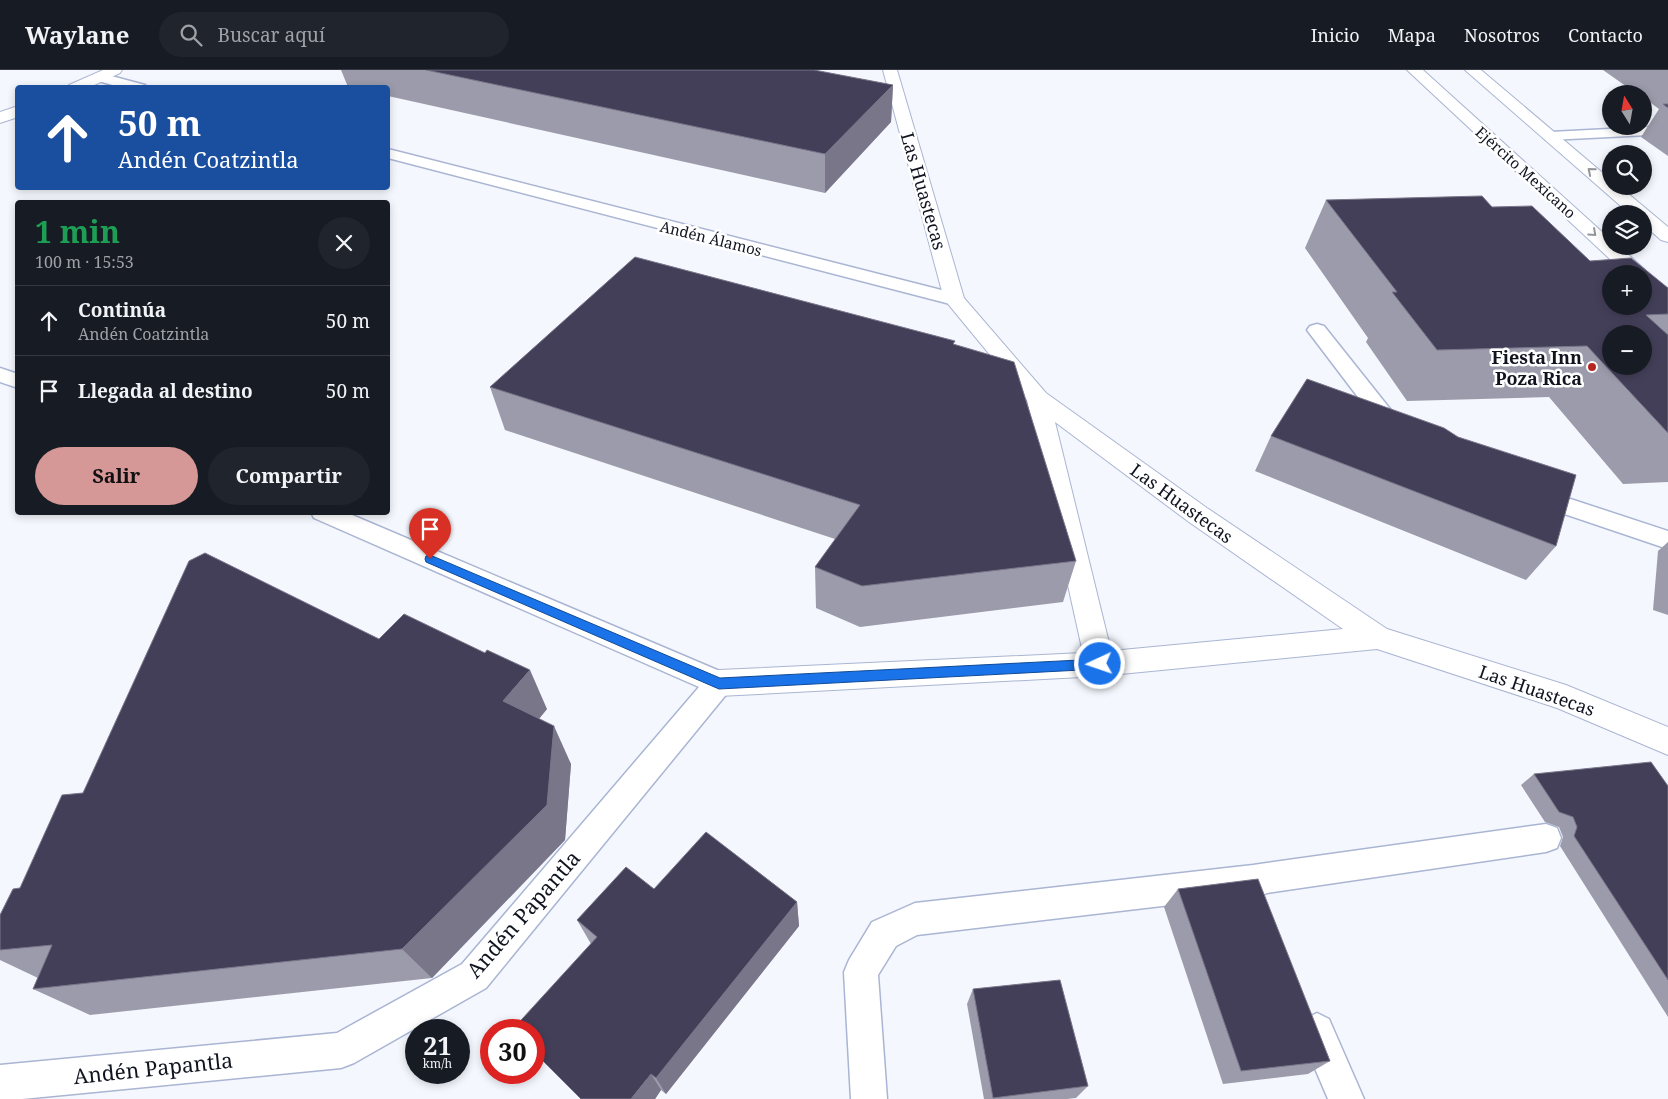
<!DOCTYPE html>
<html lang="es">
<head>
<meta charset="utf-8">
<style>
  :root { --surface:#171b24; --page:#20242c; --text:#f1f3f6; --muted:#9ea1a6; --line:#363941; --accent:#d69797 }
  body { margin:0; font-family:"Noto Serif",serif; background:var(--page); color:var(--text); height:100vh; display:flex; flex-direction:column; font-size:19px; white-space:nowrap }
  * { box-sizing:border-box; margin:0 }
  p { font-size:16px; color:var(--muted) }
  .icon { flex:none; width:28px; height:28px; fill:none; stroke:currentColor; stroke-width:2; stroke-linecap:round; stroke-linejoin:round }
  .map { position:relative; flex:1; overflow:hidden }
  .sheet { position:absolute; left:15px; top:130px; width:375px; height:315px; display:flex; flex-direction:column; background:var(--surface); border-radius:5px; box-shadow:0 2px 8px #0003 }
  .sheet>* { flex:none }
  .banner { position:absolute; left:15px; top:15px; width:375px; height:105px; border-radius:5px; box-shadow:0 2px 8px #0003; background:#1a4fa0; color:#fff; overflow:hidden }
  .needle { width:32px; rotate:349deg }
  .buttons { position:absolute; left:1602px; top:15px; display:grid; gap:10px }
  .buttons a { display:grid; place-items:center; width:50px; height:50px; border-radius:50%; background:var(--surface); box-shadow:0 2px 8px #0003; font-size:25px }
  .speed { position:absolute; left:405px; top:949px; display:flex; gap:10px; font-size:25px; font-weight:700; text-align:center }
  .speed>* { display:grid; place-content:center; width:65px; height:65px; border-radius:50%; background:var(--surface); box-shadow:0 2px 8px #0003; line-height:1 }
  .speed small { font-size:12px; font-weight:400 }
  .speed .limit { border:8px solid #d22; background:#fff; color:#111 }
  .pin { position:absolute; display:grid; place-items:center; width:42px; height:42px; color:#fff; margin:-51px -21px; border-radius:50% 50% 50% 0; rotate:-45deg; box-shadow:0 0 5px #0007 }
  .pin .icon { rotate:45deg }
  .me { position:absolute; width:55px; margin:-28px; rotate:267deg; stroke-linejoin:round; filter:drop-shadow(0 0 4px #0008) }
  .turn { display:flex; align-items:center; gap:18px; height:105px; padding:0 20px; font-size:22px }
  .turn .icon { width:65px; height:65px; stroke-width:2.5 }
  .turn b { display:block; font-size:35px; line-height:42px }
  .round { display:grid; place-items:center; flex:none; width:52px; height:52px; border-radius:26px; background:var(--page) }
  .head { display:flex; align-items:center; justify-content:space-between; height:85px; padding:0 20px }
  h1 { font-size:30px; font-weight:700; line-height:38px; color:#1e9e55 }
  .button { display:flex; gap:10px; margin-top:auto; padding:10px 20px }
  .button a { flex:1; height:58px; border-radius:30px; background:var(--accent); color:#111; font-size:20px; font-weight:700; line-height:58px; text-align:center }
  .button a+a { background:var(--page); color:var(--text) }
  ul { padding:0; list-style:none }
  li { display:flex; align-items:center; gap:15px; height:70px; padding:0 20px; border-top:1px solid var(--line) }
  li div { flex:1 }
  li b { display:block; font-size:19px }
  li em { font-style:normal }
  header { display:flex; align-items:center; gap:30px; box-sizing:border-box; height:70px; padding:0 25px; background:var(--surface); border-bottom:1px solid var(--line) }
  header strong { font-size:24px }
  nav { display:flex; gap:28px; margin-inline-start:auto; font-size:18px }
  .search { width:350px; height:45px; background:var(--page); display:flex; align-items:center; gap:12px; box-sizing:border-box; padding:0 18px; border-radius:28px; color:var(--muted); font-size:19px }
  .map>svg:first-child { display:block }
</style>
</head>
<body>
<header>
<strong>Waylane</strong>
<div class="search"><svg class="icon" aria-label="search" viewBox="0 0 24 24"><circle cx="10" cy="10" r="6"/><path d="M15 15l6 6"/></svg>Buscar aquí</div>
<nav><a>Inicio</a><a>Mapa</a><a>Nosotros</a><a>Contacto</a></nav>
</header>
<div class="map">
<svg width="1668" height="1029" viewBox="0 0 1668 1029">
  <rect width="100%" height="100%" fill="#f4f7fd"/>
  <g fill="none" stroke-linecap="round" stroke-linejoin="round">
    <defs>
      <g id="lane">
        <path d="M 100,3 L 145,15 L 147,18 L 123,18 L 95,10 L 93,7 Z"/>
        <path d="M 1668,56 L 1668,64 L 1550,70 L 1545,69 L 1543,66 L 1545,63 L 1550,62 Z"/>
        <path d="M 388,79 L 961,225 L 963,229 L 961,233 L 954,235 L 388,88 Z"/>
        <path d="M 1317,254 L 1324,256 L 1402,354 L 1405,359 L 1402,364 L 1394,366 L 1386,364 L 1307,260 L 1310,256 Z"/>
        <path d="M 0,298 L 18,304 L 18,318 L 0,312 Z"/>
        <path d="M 1534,417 L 1668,461 L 1668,479 L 1526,431 L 1523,425 L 1526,419 Z"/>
        <path d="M 311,442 L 345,442 L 729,605 L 733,613 L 729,621 L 486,918 L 354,993 L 341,998 L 22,1029 L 0,1029 L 0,995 L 337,963 L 462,894 L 699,617 L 314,448 Z"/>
        <path d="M 1546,754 L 1557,758 L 1561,768 L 1557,778 L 1546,782 L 1267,823 L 1255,829 L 1247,826 L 917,865 L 896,876 L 878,905 L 887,1029 L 851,1029 L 844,902 L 849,890 L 872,852 L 915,833 L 1253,795 Z"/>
        <path d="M 1317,943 L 1329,949 L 1364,1029 L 1328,1029 L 1299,961 L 1305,949 Z"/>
      </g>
      <g id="street">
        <path d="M 103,0 L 122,0 L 120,3 L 88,18 L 67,18 L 69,15 Z"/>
        <path d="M 883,0 L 897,0 L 964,228 L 1046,323 L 1207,438 L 1387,559 L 1566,615 L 1668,657 L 1668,685 L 1557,638 L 1377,579 L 1100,606 L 719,626 L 708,622 L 704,613 L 708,604 L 719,600 L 1083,583 L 1027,330 L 944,229 ZM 1055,352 L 1189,452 L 1343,559 L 1111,581 Z"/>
        <path d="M 18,36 L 18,47 L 0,53 L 0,42 Z"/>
      </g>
      <g id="secondary">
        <path d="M 1407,0 L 1423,0 L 1611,170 L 1611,176 L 1619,176 L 1645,200 L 1648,204 L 1645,208 L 1644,204 L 1626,204 Z"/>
        <path d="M 1465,0 L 1481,0 L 1611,110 L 1611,116 L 1619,116 L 1668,157 L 1668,172 L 1661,170 L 1644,155 L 1644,144 L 1630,144 Z"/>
      </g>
    </defs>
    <use href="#lane" stroke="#aab5d3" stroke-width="3"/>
    <use href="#street" stroke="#aab5d3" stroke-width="2"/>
    <use href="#secondary" stroke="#aab5d3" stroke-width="2"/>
    <use href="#lane" fill="#fff" fill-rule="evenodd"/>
    <use href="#street" fill="#fff" fill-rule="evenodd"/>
    <use href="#secondary" fill="#fff" fill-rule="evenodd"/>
  </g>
  <g fill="#9c9bab">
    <path d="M 341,0 L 814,0 L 893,15 L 891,52 L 825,123 L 388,26 L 388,18 L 348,17 Z"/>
    <path d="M 1603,0 L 1668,0 L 1668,86 L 1641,67 L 1659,39 L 1644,28 L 1644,24 L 1637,24 Z"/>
    <path d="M 1326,130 L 1492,137 L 1590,191 L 1668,218 L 1668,412 L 1623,414 L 1549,327 L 1407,331 L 1366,272 L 1368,268 L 1305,178 Z"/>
    <path d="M 954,274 L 1076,491 L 1063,532 L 860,557 L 816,538 L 815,497 L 835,469 L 505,360 L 490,317 Z"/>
    <path d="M 1271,366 L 1556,476 L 1526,510 L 1255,401 Z"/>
    <path d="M 1668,472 L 1668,545 L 1653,540 L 1658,481 Z"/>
    <path d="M 379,569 L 547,639 L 539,649 L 571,694 L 565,770 L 432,908 L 90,945 L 33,919 L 38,908 L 0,890 L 0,845 L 20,818 L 83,723 Z"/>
    <path d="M 1534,704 L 1668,716 L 1668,947 L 1560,776 L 1563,767 L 1559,757 L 1545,752 L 1521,715 Z"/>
    <path d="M 654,819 L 797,832 L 799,856 L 666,1024 L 661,1020 L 655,1029 L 591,874 L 577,850 Z"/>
    <path d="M 1178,819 L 1330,991 L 1308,1004 L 1223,1014 L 1164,837 Z"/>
    <path d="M 973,919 L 1088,1016 L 1076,1028 L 1067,1029 L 984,1029 L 967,934 Z"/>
  </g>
  <g fill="#79768a">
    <path d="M 893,15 L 891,52 L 825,123 L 825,84 Z"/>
    <path d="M 530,600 L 547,639 L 522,669 L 503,631 Z"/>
    <path d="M 554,656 L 571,694 L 565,770 L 432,908 L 402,879 Z"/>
    <path d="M 797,832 L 799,856 L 666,1024 L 656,1008 Z"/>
    <path d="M 651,1004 L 661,1020 L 655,1029 L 631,1029 Z"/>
  </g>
  <g fill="#443f59" stroke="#79768a" fill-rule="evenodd">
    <path d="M 426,0 L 814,0 L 893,15 L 825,84 Z"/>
    <path d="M 1663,34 L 1668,34 L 1668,38 Z"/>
    <path d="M 1482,126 L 1492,137 L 1532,136 L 1590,191 L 1631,188 L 1668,218 L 1668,244 L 1646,245 L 1668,265 L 1668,363 L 1587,276 L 1437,280 L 1392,222 L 1397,222 L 1326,130 ZM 1611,204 L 1644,204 L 1644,236 L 1611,236 ZM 1611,264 L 1644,264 L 1644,296 L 1611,296 Z"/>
    <path d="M 635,187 L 955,271 L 953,274 L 1014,292 L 1076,491 L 862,516 L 815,497 L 860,435 L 490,317 Z"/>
    <path d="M 1307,309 L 1444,358 L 1458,367 L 1576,405 L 1556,476 L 1271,366 Z"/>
    <path d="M 205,483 L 379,569 L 404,544 L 485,583 L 487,580 L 530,600 L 503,631 L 554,656 L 547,735 L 402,879 L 33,919 L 52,875 L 0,880 L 0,845 L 13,819 L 20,818 L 62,725 L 83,723 L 189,491 Z"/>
    <path d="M 1651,692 L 1668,716 L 1668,910 L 1574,766 L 1577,757 L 1573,747 L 1559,742 L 1534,704 Z"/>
    <path d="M 706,762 L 797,832 L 656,1008 L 651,1004 L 631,1029 L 581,1029 L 534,982 L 534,960 L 512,960 L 597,867 L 577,850 L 626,797 L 654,819 Z"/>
    <path d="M 1258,809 L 1330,991 L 1241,1001 L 1178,819 Z"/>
    <path d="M 1060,910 L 1088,1016 L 993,1028 L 973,919 Z"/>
  </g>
  <defs><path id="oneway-chevron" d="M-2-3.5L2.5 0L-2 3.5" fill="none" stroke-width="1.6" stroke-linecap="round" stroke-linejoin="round" transform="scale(1.25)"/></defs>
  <g stroke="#93959a">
    <use href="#oneway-chevron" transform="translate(1591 101) rotate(-140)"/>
    <use href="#oneway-chevron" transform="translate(1593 163) rotate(42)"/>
  </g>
  <path fill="#1a73e8" stroke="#114b97" d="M 430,485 L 720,608 L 1100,589 L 1105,591 L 1106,594 L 1105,598 L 1100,599 L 719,619 L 426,492 L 425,489 L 426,486 Z"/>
  <circle fill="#b52622" stroke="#fff" stroke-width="2" cx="1592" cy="297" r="5"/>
  <g text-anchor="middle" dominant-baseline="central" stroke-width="5" stroke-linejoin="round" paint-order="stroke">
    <g font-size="15" fill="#10141f" stroke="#fff">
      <text transform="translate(1526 102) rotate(42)">Ejército Mexicano</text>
      <text transform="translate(711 168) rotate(14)">Andén Álamos</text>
    </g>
    <g font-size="18" fill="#10141f" stroke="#fff">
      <text transform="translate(924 121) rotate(74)">Las Huastecas</text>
      <text transform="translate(1182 433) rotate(36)">Las Huastecas</text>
      <text transform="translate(1537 620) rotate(19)">Las Huastecas</text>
    </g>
    <g font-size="18" font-weight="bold" fill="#10141f" stroke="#fff" text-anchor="end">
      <text x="1582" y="287">Fiesta Inn<tspan x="1582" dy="21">Poza Rica</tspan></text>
    </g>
    <g font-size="21" fill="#10141f" stroke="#fff">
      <text transform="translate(523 844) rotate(-49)">Andén Papantla</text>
      <text transform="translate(153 998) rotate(-6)">Andén Papantla</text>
    </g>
  </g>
</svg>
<div class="buttons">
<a><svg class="needle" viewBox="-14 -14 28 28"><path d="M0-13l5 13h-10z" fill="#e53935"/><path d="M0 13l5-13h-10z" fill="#9ea1a6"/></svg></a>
<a><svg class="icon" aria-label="search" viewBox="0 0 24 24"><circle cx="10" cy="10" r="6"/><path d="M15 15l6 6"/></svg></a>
<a><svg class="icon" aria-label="layers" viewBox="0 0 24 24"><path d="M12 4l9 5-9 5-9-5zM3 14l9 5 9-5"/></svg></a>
<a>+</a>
<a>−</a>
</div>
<div class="speed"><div>21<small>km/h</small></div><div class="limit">30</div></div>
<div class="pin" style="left:430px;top:489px;background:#d93025"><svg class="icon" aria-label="arrive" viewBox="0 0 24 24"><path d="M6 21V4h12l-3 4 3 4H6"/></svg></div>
<svg class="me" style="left:1100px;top:594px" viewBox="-20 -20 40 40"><circle r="17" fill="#1a73e8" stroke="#fff" stroke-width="3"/><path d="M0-11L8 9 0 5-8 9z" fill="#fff"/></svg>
<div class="banner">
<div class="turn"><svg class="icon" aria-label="ahead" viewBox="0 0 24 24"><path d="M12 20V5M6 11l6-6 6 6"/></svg><div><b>50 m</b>Andén Coatzintla</div></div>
</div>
<section class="sheet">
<div class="head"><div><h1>1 min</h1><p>100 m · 15:53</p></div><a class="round"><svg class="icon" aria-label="close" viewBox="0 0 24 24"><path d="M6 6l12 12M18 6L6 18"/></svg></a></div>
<ul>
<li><svg class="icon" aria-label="ahead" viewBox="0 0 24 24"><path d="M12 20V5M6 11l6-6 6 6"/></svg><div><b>Continúa</b><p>Andén Coatzintla</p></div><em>50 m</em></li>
<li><svg class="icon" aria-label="arrive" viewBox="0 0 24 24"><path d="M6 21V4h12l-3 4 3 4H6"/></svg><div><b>Llegada al destino</b></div><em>50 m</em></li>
</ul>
<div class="button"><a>Salir</a><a>Compartir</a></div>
</section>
</div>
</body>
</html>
